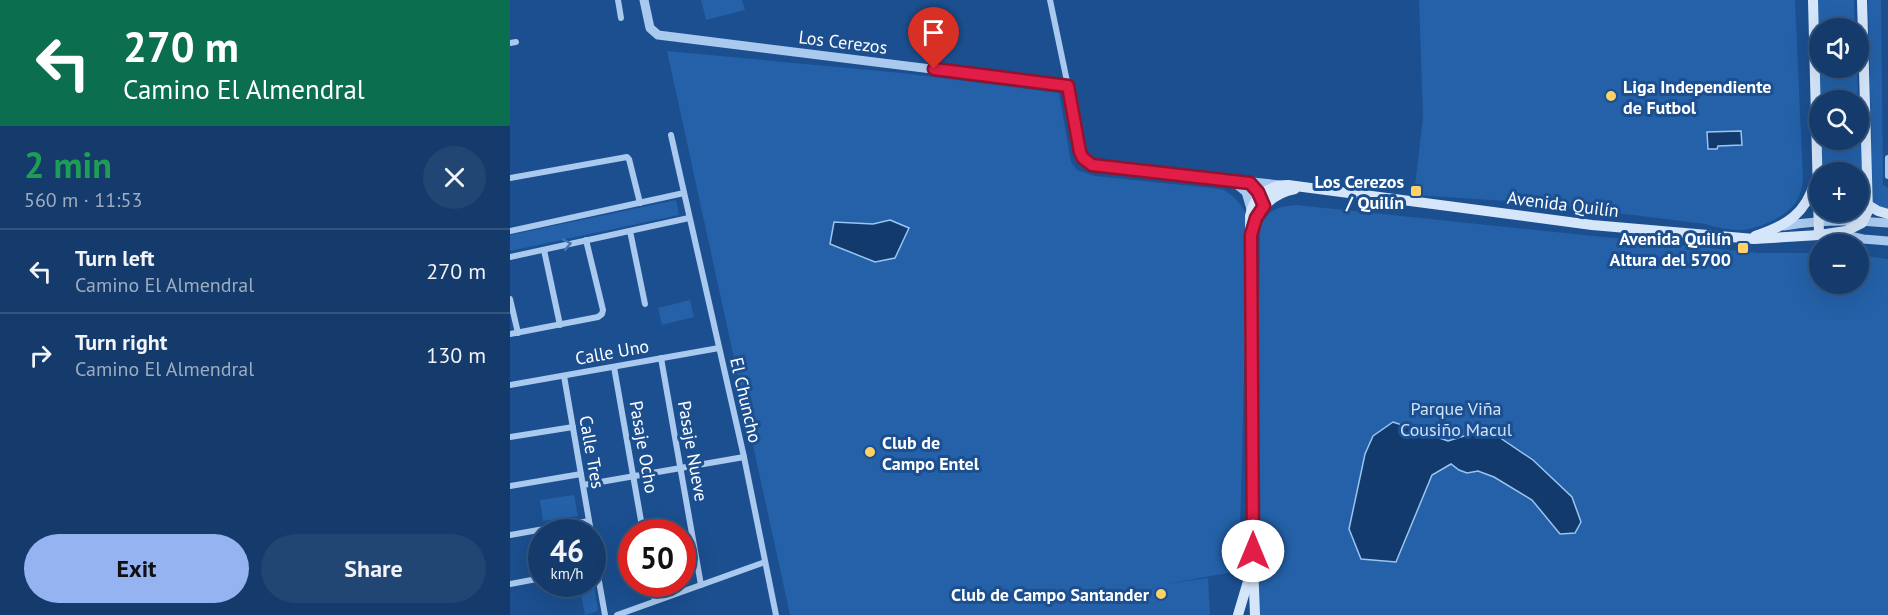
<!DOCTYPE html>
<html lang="en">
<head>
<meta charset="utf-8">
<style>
  :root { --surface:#143b6b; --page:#214673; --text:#f1f3f6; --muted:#9dadc1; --line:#33557e; --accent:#95b2f1 }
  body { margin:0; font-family:"PT Sans",sans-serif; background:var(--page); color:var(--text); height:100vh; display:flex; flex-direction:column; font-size:22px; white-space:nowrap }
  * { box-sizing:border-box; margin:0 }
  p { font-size:20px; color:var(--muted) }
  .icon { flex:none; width:33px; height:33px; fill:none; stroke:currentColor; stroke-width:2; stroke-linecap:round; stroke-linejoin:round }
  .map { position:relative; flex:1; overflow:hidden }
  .details { display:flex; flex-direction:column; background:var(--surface); width:510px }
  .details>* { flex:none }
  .guide { background:#0b6e4f; color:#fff; overflow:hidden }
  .buttons { position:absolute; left:1299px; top:18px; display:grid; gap:12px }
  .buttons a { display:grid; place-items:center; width:60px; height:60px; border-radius:50%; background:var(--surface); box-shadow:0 6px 24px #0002,0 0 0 2px var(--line); font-size:30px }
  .speed { position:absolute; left:18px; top:519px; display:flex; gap:12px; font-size:30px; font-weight:700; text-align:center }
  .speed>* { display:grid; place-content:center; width:78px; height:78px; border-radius:50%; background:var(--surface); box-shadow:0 6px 24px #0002,0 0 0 2px var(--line); line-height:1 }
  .speed small { font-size:15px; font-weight:400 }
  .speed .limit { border:9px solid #d22; background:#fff; color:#111 }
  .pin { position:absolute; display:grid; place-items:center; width:51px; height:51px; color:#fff; margin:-62px -26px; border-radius:50% 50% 50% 0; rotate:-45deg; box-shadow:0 0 6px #0007 }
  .pin .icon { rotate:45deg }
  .me { position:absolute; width:66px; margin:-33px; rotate:0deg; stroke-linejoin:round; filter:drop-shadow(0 0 4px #0008) }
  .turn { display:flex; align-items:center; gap:21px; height:126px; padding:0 24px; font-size:27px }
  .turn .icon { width:78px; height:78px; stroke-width:2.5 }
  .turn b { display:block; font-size:42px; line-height:51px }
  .round { display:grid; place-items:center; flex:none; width:63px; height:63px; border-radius:32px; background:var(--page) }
  .overview { display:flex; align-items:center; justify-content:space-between; height:102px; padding:0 24px }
  h1 { font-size:36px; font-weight:600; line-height:45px; color:#1e9e55 }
  .primary-button { display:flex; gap:12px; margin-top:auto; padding:12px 24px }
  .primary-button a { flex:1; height:69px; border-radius:36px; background:var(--accent); color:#111; font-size:24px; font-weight:600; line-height:69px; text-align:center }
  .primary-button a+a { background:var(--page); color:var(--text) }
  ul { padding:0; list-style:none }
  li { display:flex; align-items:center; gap:18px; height:84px; padding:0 24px; border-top:2px solid var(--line) }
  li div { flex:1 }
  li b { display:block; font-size:22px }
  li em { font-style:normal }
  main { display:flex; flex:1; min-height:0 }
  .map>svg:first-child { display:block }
</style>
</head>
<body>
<main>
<section class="details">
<div class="guide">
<div class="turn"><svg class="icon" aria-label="left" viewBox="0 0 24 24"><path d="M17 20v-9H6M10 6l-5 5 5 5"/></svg><div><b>270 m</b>Camino El Almendral</div></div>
</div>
<div class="overview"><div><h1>2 min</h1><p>560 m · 11:53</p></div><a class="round"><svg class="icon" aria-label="close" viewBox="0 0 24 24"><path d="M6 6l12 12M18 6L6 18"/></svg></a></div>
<ul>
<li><svg class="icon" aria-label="left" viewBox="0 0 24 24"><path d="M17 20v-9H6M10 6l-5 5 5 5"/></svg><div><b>Turn left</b><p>Camino El Almendral</p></div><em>270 m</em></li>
<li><svg class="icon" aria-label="right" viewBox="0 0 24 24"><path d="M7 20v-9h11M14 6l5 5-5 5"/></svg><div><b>Turn right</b><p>Camino El Almendral</p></div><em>130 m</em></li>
</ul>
<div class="primary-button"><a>Exit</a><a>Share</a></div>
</section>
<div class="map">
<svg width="1378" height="615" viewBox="0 0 1378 615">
  <rect width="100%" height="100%" fill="#1b4f8f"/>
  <g fill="#2461a8">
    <path d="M 191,0 L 232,0 L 235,10 L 196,20 Z"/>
    <path d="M 909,0 L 1285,0 L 1293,180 C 1292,184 1292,189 1290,194 C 1285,213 1251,229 1232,230 C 1219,230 1207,228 1195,224 L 1027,203 L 904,195 L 913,117 Z"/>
    <path d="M 1308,0 L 1344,0 L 1345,28 L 1310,28 L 1310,68 L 1347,68 L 1348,100 L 1310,100 L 1310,140 L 1348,140 L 1349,105 L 1353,202 L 1350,207 L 1348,172 L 1310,172 Z"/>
    <path d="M 1358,0 L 1371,0 L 1373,185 L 1378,188 L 1378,217 L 1363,210 Z"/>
    <path d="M 157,51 L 392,73 L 549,93 L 561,162 L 567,170 L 585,176 L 711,189 C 726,196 737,208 738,226 L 729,571 L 656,584 L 698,578 L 700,615 L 280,615 Z"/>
    <path d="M 166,200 L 169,215 L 0,251 L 0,235 Z"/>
    <path d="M 786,205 L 1248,253 L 1309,253 L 1310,284 L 1348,284 L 1349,255 L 1378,259 L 1378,615 L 749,615 L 748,386 L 750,228 C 758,209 767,207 786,205 Z"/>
    <path d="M 180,300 L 184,317 L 152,325 L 148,308 Z"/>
    <path d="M 64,495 L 68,516 L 33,521 L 30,500 Z"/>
    <path d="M 83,578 L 88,611 L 75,615 L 69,584 L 82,584 Z"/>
  </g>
  <g fill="#123a6d" stroke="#9cc4f0" stroke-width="1.5">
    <path d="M 1231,131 L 1232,145 L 1208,146 L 1207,149 L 1198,149 L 1197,132 Z"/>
    <path d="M 380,220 L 399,228 L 385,258 L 365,262 L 320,244 L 324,222 L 363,224 Z"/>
    <path d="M 883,422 L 938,441 L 977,429 L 1023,460 L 1062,497 L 1071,522 L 1065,533 L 1050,534 L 1022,500 L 984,477 L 968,471 L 957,473 L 949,470 L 941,464 L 922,475 L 886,562 L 851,559 L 839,529 L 855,454 L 863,436 Z"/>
  </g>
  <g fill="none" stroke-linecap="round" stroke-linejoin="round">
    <g stroke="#a9c9ee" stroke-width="6">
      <path d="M 108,0 L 111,18"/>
      <path d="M 540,0 L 558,86"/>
      <path d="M 0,43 L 6,42"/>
      <path d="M 161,135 L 234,457 L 266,615"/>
      <path d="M 1378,158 L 1378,176"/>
      <path d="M 0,178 L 117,157 L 119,159 L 130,203"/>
      <path d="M 0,231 L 174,193"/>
      <path d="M 120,231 L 135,304"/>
      <path d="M 34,250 L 50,325"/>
      <path d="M 0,257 L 179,218"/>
      <path d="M 0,299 L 8,333"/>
      <path d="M 0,334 L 88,317 L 92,314 L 93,310 L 76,240"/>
      <path d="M 151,358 L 191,585"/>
      <path d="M 104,367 L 133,532"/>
      <path d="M 54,376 L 81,532"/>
      <path d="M 0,385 L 209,348"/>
      <path d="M 0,437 L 63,427"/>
      <path d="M 73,485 L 234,457"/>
      <path d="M 0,486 L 71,474"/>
      <path d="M 0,535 L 79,521"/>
      <path d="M 82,542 L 95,615"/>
      <path d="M 0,584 L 32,578"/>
      <path d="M 142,584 L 145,601"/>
      <path d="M 107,615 L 255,562"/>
    </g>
    <g stroke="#a9c9ee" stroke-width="9">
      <path d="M 134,0 L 140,28 L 148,35 L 558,86 L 570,152 L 573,158 L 582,165 L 770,185"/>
      <path d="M 724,182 L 736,192 L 741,209"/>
      <path d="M 1274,226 C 1309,220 1343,220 1378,223"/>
      <path d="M 1326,233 L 1353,239 L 1378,241"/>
    </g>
    <g stroke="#d6e6fa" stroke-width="10">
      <path d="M 1303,0 L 1309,235"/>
      <path d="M 740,183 L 748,192 L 752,202"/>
      <path d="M 1358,205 L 1368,211 L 1378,214"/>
      <path d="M 743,229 C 748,208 763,193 785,189"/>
      <path d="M 1245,236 C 1276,226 1296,214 1305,181"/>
      <path d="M 728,615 L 739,578"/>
      <path d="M 745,615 L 743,563 L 740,216 C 743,197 759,185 778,185 L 1082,225 L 1244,239 L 1309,235 L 1336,231 L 1352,223 L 1358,211 L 1352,0"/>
    </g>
  </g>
  <defs><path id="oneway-chevron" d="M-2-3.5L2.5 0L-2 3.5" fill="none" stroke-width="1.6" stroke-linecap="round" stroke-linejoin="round" transform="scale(1.5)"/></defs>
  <use stroke="#4674ac" href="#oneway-chevron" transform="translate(57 244) rotate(-12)"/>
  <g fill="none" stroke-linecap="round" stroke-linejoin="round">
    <defs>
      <path id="route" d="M 424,69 L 558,86 L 570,152 L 573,158 L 582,165 L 740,183 L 748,192 L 754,206 L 746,218 L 741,235 L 743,551"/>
    </defs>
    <use href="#route" stroke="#92132f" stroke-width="15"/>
    <use href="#route" stroke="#e11d48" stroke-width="10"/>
  </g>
  <g fill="#ffd166" stroke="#1b4f8f" stroke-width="2">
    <circle cx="1101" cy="96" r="6"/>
    <rect x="900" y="185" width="12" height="12" rx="3"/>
    <rect x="1227" y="242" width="12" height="12" rx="3"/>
    <circle cx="360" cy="452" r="6"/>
    <circle cx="651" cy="594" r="6"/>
  </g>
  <g text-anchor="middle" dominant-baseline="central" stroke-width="6" stroke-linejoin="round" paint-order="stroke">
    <g font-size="18" fill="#fff" stroke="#1b4f8f">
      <text transform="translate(333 42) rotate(7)">Los Cerezos</text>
      <text transform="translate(1053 204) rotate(7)">Avenida Quilín</text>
      <text transform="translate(102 352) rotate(-10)">Calle Uno</text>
      <text transform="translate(236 400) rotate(77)">El Chuncho</text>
      <text transform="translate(134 447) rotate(80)">Pasaje Ocho</text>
      <text transform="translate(183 451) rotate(80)">Pasaje Nueve</text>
      <text transform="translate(82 452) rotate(80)">Calle Tres</text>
    </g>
    <g font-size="18" font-weight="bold" fill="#fff" stroke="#1b4f8f" text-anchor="end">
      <text x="1113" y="86" text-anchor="start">Liga Independiente<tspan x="1113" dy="21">de Futbol</tspan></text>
      <text x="894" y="181">Los Cerezos<tspan x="894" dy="21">/ Quilín</tspan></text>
      <text x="1221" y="238">Avenida Quilín<tspan x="1221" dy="21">Altura del 5700</tspan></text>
      <text x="372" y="442" text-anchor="start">Club de<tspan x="372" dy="21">Campo Entel</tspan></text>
      <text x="639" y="594">Club de Campo Santander</text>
    </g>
    <g font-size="18" fill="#cfe3fa" stroke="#1b4f8f">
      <text x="946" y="408">Parque Viña<tspan x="946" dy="21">Cousiño Macul</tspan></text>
    </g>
  </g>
</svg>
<div class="buttons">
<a><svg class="icon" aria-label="sound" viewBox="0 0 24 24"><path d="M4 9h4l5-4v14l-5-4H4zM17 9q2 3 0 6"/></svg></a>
<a><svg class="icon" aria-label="search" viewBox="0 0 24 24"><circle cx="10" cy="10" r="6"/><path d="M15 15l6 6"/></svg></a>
<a>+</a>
<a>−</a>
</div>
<div class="speed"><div>46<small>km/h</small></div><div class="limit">50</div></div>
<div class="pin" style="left:424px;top:69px;background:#d93025"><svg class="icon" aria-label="arrive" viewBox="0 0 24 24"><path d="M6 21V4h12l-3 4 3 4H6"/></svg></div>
<svg class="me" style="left:743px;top:551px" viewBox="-20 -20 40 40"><circle r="19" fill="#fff"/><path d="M0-13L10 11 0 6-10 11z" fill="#e11d48"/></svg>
</div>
</main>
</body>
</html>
